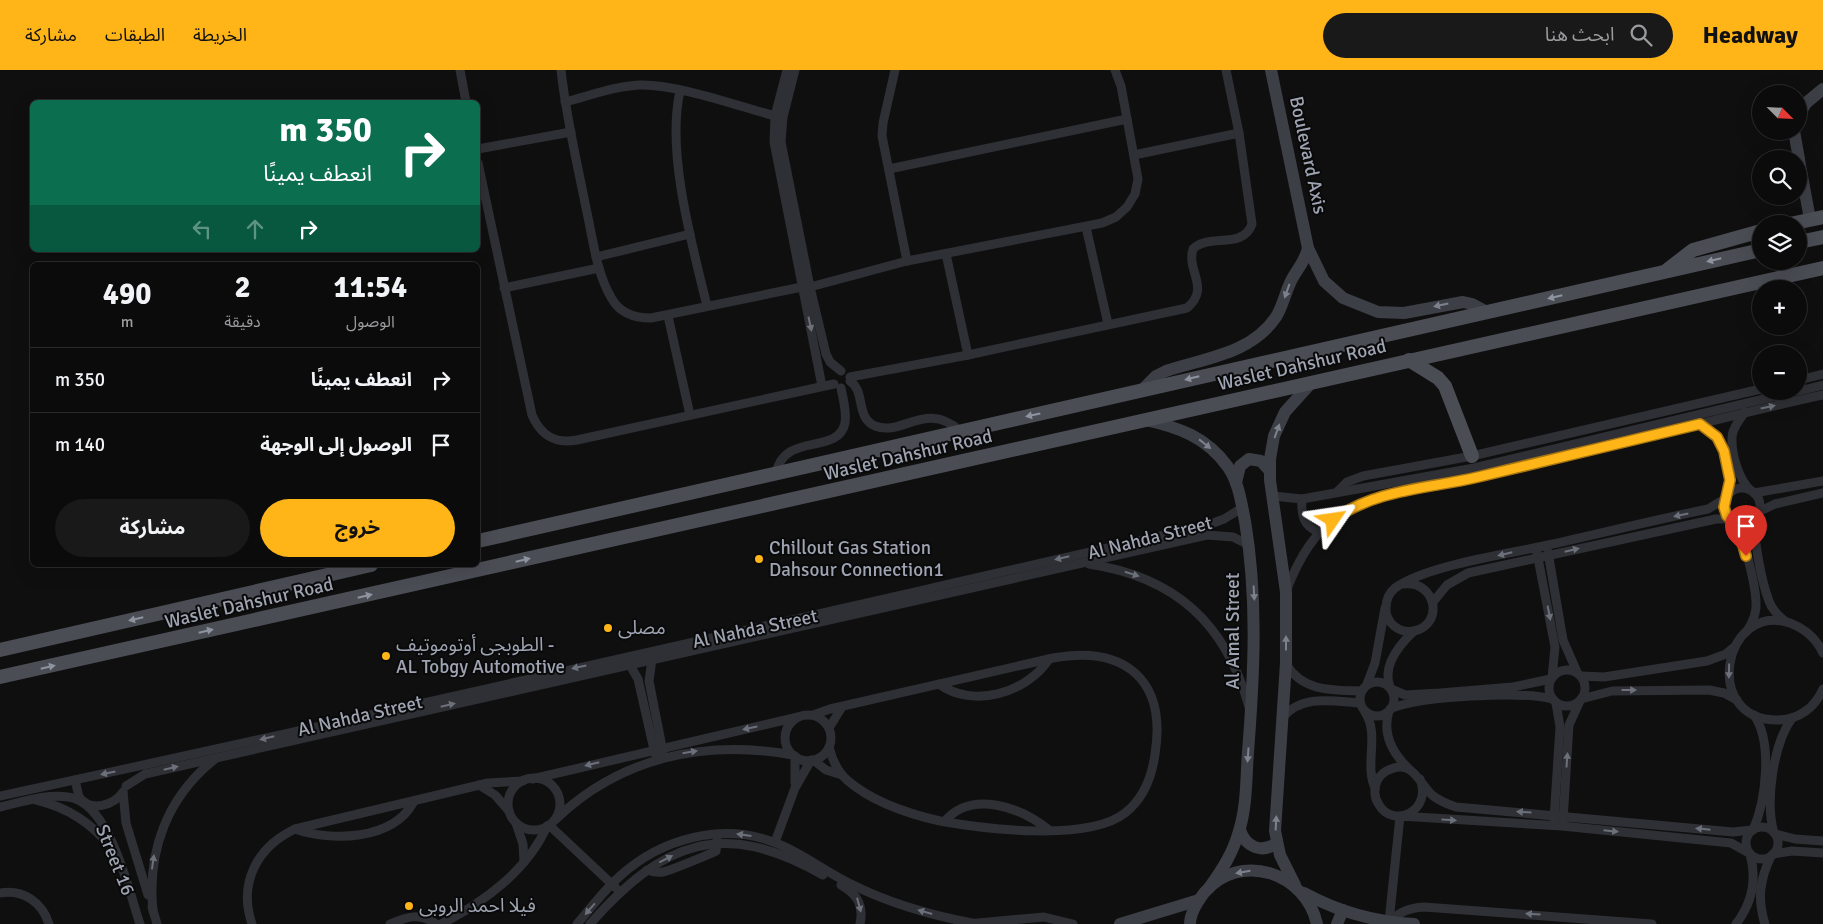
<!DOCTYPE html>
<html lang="ar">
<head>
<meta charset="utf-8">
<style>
  :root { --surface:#0b0b0c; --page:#19191a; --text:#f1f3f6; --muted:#9a9b9d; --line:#2b2b2d; --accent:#ffb418 }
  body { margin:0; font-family:Signika,"Noto Sans Arabic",sans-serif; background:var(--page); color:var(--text); direction:rtl; height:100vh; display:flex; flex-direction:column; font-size:19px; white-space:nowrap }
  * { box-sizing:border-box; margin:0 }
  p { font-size:16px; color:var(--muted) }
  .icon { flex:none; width:28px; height:28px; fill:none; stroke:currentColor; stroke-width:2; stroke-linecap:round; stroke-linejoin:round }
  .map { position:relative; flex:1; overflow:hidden; direction:ltr }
  .panel { position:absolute; left:30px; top:192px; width:450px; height:305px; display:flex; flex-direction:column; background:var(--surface); border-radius:8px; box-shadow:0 5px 20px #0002,0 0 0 1px var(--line); direction:rtl }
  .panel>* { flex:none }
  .guide { position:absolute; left:30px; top:30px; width:450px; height:152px; border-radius:8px; box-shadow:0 5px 20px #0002,0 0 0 1px var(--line); direction:rtl; background:#0b6e4f; color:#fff; overflow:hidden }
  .needle { width:32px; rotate:114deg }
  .controls { position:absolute; left:1752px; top:15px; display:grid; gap:10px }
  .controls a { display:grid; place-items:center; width:55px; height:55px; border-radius:50%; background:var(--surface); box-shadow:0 5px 20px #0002,0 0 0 1px var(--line); font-size:25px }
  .pin { position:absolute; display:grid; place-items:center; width:42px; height:42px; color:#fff; margin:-51px -21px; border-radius:50% 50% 50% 0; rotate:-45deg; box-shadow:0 0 5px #0007 }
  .pin .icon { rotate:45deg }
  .me { position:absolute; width:55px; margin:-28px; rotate:58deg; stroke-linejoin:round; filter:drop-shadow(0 0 4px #0008) }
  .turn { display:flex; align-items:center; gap:18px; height:105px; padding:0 25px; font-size:22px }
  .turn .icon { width:65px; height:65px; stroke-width:2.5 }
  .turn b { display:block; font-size:35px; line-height:42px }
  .lanes { display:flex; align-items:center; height:48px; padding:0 25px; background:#0003; justify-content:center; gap:25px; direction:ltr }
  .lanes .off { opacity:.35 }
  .eta { display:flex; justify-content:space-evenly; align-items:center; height:85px; text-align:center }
  .eta b { font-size:30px; font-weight:700; line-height:35px }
  .cta { display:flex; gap:10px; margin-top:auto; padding:10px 25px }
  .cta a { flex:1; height:58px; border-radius:30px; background:var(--accent); color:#111; font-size:20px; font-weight:700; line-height:58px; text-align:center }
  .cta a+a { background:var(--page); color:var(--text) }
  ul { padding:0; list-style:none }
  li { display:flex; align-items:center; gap:15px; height:65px; padding:0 25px; border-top:1px solid var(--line) }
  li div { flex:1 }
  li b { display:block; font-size:19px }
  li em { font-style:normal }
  header { display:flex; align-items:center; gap:30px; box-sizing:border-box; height:70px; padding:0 25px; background:var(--accent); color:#111 }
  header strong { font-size:24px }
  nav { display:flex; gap:28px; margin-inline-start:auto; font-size:18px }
  .search { width:350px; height:45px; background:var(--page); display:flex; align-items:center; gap:12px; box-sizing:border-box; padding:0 18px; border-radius:28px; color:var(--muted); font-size:19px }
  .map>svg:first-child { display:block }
</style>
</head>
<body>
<header>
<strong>Headway</strong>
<div class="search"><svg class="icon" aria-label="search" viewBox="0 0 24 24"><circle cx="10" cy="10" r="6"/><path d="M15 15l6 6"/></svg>ابحث هنا</div>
<nav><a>الخريطة</a><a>الطبقات</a><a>مشاركة</a></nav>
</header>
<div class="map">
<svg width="1823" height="854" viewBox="0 0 1823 854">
  <rect width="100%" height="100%" fill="#0f0f10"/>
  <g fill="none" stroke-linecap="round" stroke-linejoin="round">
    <g stroke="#2f3035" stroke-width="9">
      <path d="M 460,0 L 466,32"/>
      <path d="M 561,0 C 566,47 577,92 586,138 C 593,168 596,203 612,229 C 620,243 635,248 651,248 L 802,217"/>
      <path d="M 787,0 L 775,46 L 774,72 L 822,316"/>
      <path d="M 795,0 L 783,47 L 781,72 L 810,217 L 826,284 L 830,292 L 841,301"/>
      <path d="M 895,0 L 883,53 L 882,66 L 907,191"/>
      <path d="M 680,21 C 666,82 692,174 707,236"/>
      <path d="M 565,32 C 589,26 615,16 640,15 C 677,14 738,36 775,46"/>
      <path d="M 478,79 L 571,62"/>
      <path d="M 1134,85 L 1239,63"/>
      <path d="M 478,93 L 532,345 C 541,366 555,374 577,370 L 834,314"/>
      <path d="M 889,99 L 1127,49"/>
      <path d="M 1086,157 L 1108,254"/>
      <path d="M 946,184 L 968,285"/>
      <path d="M 596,187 L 690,164"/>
      <path d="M 810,217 L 907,191 L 1102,153 L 1116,147 L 1127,137 L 1135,124 L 1138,109 L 1121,16 L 1115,0"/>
      <path d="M 504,218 L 599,198"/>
      <path d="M 668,246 L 690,345"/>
      <path d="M 850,307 L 968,285 L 1187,238 C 1211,218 1186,201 1193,179 C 1209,163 1243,180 1252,154 L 1239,63 L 1226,0"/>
      <path d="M 1799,310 L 1823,304"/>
      <path d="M 850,311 C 866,322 855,347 875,356 C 902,367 926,330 960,361"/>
      <path d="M 1799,321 L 1823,315"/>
      <path d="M 1745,342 C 1739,350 1731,360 1732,371 C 1732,386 1739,409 1750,420"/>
      <path d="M 1700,354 C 1724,367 1734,398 1727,425"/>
      <path d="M 776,403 C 785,361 838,386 845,353 C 847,342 843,329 841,318"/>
      <circle cx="1742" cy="436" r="18"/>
      <path d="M 1338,421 L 1347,412 L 1363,406 L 1472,386 L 1761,319"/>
      <path d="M 1754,423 L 1823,411"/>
      <path d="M 1273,426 L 1302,429 L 1474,398 L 1797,321"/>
      <path d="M 1302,429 C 1301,445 1303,456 1319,462"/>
      <path d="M 1758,442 L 1775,434 L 1823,423"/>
      <path d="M 1756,447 C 1752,466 1762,513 1769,531 C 1772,540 1779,546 1786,552"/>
      <path d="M 1734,452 C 1744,465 1755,514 1756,531 C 1757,542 1753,552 1747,561"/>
      <path d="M 1548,482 L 1563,570 L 1577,602"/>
      <path d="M 1537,483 L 1555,577 L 1552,608"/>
      <path d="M 1089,494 C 1175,507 1226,553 1249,637"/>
      <path d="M 1404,514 C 1437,511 1444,555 1414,561 C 1399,564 1385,552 1386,538 C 1386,530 1389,523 1395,518 C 1427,495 1509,484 1548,475 C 1602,463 1654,450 1708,439 L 1726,428"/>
      <path d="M 1287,519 C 1299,488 1315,460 1344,442 C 1383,417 1432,417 1476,408 C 1592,383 1707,350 1823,325"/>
      <path d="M 1433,532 L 1447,515 L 1468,503 L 1716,449 L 1730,449"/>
      <path d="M 1823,583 C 1816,568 1806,559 1790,553 C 1723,531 1701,651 1778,650 C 1799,650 1815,637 1823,619"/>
      <path d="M 652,589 L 649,611 L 663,682"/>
      <path d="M 627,590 L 638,609 L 655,684"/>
      <path d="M 1286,594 C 1303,622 1332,620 1361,621"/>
      <circle cx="1567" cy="618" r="18"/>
      <path d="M 1581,606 L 1604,607 L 1707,591 L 1726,584 L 1733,578"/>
      <circle cx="1377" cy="629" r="17"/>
      <path d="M 939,614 C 973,639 1027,623 1049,589"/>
      <path d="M 1367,614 L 1375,593 L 1385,538"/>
      <path d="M 1390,617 C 1382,596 1399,575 1414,561"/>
      <path d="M 1391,619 L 1405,625 L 1440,623 L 1513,617 L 1551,609"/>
      <path d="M 1581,629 L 1612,621 L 1709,620 L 1724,623 L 1737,630"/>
      <path d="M 1390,639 C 1419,626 1522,621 1552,629"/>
      <path d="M 1389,641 C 1382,664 1392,683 1409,699"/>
      <path d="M 1365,642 C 1380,665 1364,694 1375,718"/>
      <path d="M 813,645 L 830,639 L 1053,588 C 1124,575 1167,609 1155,684 C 1152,706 1143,729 1125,743 C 1088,772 985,759 940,751 C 909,744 871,731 847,710 C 837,701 832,689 829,677"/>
      <circle cx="808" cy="668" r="23"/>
      <path d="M 1282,648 C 1302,624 1332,631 1360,633"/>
      <path d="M 829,658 L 842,637"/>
      <path d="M 795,686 L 795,713"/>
      <path d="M 813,690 L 826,700 L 842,705"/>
      <circle cx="534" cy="734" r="26"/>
      <path d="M 532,709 L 798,647"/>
      <path d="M 1420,709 C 1433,740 1393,761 1378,733 C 1374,727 1374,718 1377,711 C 1380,705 1385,701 1391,699 C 1413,690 1419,713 1432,725 C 1439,731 1447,734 1456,737 L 1733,762 L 1752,760"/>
      <path d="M 75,710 L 79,727 C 91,743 114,735 123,722"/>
      <path d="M 479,715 L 495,725 L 509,741"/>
      <path d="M 126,716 L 145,704 L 1207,465 L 1233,467 L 1249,475"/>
      <path d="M 123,722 L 126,753 L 148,825"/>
      <path d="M 0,726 C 402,640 803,547 1205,456 L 1224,449 L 1242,438"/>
      <path d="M 36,730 C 67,737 93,754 112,779"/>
      <path d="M 0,737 C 22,732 45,724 68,727 C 110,732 128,819 140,854"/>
      <path d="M 1554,749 L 1560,657 L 1556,633"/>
      <path d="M 555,750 C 620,687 705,669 793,685"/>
      <path d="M 945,751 C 972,719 1022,738 1049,760"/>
      <path d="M 1563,751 L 1569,655 L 1580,631"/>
      <path d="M 516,753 L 523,774 L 524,792"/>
      <path d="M 549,755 L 616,818"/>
      <circle cx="1762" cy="773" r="16"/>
      <path d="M 295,759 C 332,772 392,770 413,733"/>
      <path d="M 1753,760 C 1766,731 1773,672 1754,645"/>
      <path d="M 1774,763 C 1765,732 1773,675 1792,648"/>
      <path d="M 1775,764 L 1795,769 L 1823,771"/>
      <path d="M 775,772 L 795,718 L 811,690"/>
      <path d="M 1773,784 L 1792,781 L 1823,783"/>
      <path d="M 647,800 C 653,802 658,803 663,802 C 669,801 713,783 716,781 L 717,770"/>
      <path d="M 841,815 C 857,824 864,835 860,854"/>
      <path d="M 0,823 C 23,819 42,832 49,854"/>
      <path d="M 152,837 L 157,854"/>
      <path d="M 153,841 C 147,781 167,727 215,689"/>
      <path d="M 1389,852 L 1400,746 L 1562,756 L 1731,773 L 1749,783"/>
      <path d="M 1389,852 C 1399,842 1409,838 1424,837 L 1652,854"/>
      <path d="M 252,854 C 238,813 257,777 295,759 L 488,713 L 523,711"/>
      <path d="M 390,854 C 406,847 421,842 436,854"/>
      <path d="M 441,854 C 483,833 528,800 547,756"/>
      <path d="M 577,854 C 591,838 604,820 620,806 C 662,768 723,752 776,773 C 802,783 824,801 849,813 C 888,833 930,845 972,853"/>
      <path d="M 590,854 C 663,771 723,748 823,805"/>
      <path d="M 967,854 L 1044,847 L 1073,854"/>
      <path d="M 1736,854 C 1752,833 1757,809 1750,784"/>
      <path d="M 1765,854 C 1757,829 1760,809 1771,786"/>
    </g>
    <g stroke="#3d3f46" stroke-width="12">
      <path d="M 1271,0 L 1308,178 L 1324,211 L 1343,228 L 1378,242 L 1404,243 L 1463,232 L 1472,234 L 1487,242"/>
      <path d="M 1799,45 L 1806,33 L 1823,19"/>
      <path d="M 1794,61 L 1799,89"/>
      <path d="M 1799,90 L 1810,149"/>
      <path d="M 1141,321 L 1156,306 L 1166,301 C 1205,288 1251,284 1276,247 C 1283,236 1285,223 1291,211 C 1297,199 1305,192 1308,178"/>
      <path d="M 1145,350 C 1178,357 1207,367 1228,397 C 1239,413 1241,432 1245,451 C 1258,528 1254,605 1248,682 C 1246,708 1247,736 1239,761 C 1233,783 1222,800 1209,818"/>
      <path d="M 1236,413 L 1240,396 L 1249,389 L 1261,391 L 1269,400"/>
      <path d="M 1240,760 C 1246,777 1261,784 1277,773"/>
      <path d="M 1295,815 L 1280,785 L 1275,761 L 1286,593 L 1286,522 L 1270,410 L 1270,389 L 1274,366 L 1285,342 L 1312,312"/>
      <path d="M 1304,823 C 1339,842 1375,852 1414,854"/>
      <path d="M 1120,854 L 1199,830"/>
      <path d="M 1190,854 C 1190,843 1198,831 1204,823 C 1240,780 1306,803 1317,854"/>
      <path d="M 1337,854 L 1343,840"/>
    </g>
    <g stroke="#4b4d55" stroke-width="14">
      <path d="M 1790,154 L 1823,147"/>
      <path d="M 1799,172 L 1823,167"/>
      <path d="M 1667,200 L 1693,180 L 1761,161"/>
      <path d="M 1409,290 L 1438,308 L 1445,316 L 1472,386"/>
      <path d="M 478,471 L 1761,180"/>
      <path d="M 0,580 L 371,495"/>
      <path d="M 0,607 L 1823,198"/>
    </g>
  </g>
  <defs><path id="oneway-solid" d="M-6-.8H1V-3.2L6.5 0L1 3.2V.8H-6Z" transform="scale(1.25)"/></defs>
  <g fill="#8d939f">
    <use href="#oneway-solid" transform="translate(1714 190) rotate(167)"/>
    <use href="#oneway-solid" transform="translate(1555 227) rotate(167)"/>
    <use href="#oneway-solid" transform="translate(1192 308) rotate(166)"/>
    <use href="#oneway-solid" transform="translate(1033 345) rotate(168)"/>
    <use href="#oneway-solid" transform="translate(523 490) rotate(-13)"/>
    <use href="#oneway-solid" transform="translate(365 526) rotate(-13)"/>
    <use href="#oneway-solid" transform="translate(136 549) rotate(167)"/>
    <use href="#oneway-solid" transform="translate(206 561) rotate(-13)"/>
    <use href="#oneway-solid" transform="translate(48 597) rotate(-13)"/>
  </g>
  <g fill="#7c818c">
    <use href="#oneway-solid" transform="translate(1287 221) rotate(110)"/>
    <use href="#oneway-solid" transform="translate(1441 235) rotate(168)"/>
    <use href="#oneway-solid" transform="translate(1277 361) rotate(-70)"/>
    <use href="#oneway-solid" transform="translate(1205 374) rotate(38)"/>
    <use href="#oneway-solid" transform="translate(1254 523) rotate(87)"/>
    <use href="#oneway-solid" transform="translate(1286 573) rotate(-90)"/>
    <use href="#oneway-solid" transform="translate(1248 685) rotate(94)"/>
    <use href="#oneway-solid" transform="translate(1276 753) rotate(-87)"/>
    <use href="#oneway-solid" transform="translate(1243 802) rotate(170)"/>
  </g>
  <g fill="#6c707a">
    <use href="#oneway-solid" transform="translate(810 254) rotate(78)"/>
    <use href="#oneway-solid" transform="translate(1768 337) rotate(-12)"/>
    <use href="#oneway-solid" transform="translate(1681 445) rotate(168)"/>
    <use href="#oneway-solid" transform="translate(1572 480) rotate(-13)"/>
    <use href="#oneway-solid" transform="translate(1505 484) rotate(167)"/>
    <use href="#oneway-solid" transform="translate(1062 488) rotate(167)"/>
    <use href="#oneway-solid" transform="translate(1132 504) rotate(17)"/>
    <use href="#oneway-solid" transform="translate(1549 543) rotate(79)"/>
    <use href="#oneway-solid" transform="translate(579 597) rotate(168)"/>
    <use href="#oneway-solid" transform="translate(1729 601) rotate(91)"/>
    <use href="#oneway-solid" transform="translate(1629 620)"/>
    <use href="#oneway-solid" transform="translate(448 635) rotate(-13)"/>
    <use href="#oneway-solid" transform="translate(750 658) rotate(168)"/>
    <use href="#oneway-solid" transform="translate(267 668) rotate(167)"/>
    <use href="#oneway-solid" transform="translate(690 682) rotate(-9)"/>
    <use href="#oneway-solid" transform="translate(1567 690) rotate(-86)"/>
    <use href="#oneway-solid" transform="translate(592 694) rotate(166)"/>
    <use href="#oneway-solid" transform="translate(171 698) rotate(-13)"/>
    <use href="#oneway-solid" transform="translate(108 703) rotate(168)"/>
    <use href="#oneway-solid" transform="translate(1524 742) rotate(-176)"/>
    <use href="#oneway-solid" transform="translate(1449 750) rotate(3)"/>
    <use href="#oneway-solid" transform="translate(1703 759) rotate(-174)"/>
    <use href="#oneway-solid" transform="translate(1611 761) rotate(6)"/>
    <use href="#oneway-solid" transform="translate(744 765) rotate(-172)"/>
    <use href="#oneway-solid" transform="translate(666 789) rotate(-27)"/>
    <use href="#oneway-solid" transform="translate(153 792) rotate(-82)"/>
    <use href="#oneway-solid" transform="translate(859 835) rotate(75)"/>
    <use href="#oneway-solid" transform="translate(590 839) rotate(131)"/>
    <use href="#oneway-solid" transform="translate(925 842) rotate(-164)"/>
    <use href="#oneway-solid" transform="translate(1533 844) rotate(-176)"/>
  </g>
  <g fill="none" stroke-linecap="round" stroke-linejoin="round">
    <defs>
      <path id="route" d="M 1333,450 C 1376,419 1427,419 1478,407 C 1552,390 1626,371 1700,354 L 1717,367 L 1724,381 L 1730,410 L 1724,437 L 1727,446 L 1738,458 L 1746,486"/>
    </defs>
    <use href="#route" stroke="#a67510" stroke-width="12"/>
    <use href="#route" stroke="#ffb418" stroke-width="9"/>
  </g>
  <g fill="#ffb418" stroke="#0a0a0b" stroke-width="2">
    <circle cx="759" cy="489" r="5"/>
    <circle cx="608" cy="558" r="5"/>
    <circle cx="386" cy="586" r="5"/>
    <circle cx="409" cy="836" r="5"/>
  </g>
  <g text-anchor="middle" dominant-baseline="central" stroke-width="4" stroke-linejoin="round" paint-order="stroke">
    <g font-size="19" fill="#9ea4b2" stroke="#0a0a0b">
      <text transform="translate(1308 85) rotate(78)">Boulevard Axis</text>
      <text transform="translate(1302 295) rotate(-13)">Waslet Dahshur Road</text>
      <text transform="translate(908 385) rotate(-13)">Waslet Dahshur Road</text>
      <text transform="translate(1150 468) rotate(-14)">Al Nahda Street</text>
      <text transform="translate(249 533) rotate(-13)">Waslet Dahshur Road</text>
      <text transform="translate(755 559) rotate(-12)">Al Nahda Street</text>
      <text transform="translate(1233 561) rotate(-90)">Al Amal Street</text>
      <text transform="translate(360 646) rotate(-13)">Al Nahda Street</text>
      <text transform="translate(115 790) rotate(68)">Street 16</text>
    </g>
    <g font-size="19" fill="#9ea4b2" stroke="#0a0a0b" text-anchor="start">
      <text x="769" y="478">Chillout Gas Station<tspan x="769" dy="22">Dahsour Connection1</tspan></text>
      <text x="618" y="558">مصلى</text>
      <text x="396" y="575">الطوبجى أوتوموتيف -<tspan x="396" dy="22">AL Tobgy Automotive</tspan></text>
      <text x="419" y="836">فيلا احمد الروبى</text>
    </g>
  </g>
</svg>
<div class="controls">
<a><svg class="needle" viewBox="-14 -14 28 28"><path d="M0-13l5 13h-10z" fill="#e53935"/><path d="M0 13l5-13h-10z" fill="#9a9b9d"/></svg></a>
<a><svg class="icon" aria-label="search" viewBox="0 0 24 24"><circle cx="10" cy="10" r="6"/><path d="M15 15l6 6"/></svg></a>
<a><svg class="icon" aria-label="layers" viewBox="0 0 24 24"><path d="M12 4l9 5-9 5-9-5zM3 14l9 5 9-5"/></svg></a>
<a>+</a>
<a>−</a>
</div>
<div class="pin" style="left:1746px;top:486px;background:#d93025"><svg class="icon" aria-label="arrive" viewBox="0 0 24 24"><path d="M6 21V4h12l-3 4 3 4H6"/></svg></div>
<svg class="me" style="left:1333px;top:450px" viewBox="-20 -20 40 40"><path d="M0-17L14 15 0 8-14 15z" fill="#ffb418" stroke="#fff" stroke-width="4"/></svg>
<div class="guide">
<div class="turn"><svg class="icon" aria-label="right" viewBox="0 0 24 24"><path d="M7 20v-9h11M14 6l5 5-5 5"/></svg><div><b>350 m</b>انعطف يمينًا</div></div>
<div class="lanes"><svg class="icon off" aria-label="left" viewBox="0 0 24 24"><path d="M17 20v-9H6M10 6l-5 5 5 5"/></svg><svg class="icon off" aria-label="ahead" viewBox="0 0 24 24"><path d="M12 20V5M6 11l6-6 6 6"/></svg><svg class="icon" aria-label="right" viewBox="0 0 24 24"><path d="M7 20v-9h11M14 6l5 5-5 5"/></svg></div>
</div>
<section class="panel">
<div class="eta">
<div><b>11:54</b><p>الوصول</p></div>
<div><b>2</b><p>دقيقة</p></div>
<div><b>490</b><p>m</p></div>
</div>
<ul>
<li><svg class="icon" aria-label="right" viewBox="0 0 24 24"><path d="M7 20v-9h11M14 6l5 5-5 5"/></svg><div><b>انعطف يمينًا</b></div><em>350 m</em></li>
<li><svg class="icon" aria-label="arrive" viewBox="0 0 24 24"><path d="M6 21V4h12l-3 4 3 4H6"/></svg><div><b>الوصول إلى الوجهة</b></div><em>140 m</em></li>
</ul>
<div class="cta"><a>خروج</a><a>مشاركة</a></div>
</section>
</div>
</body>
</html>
